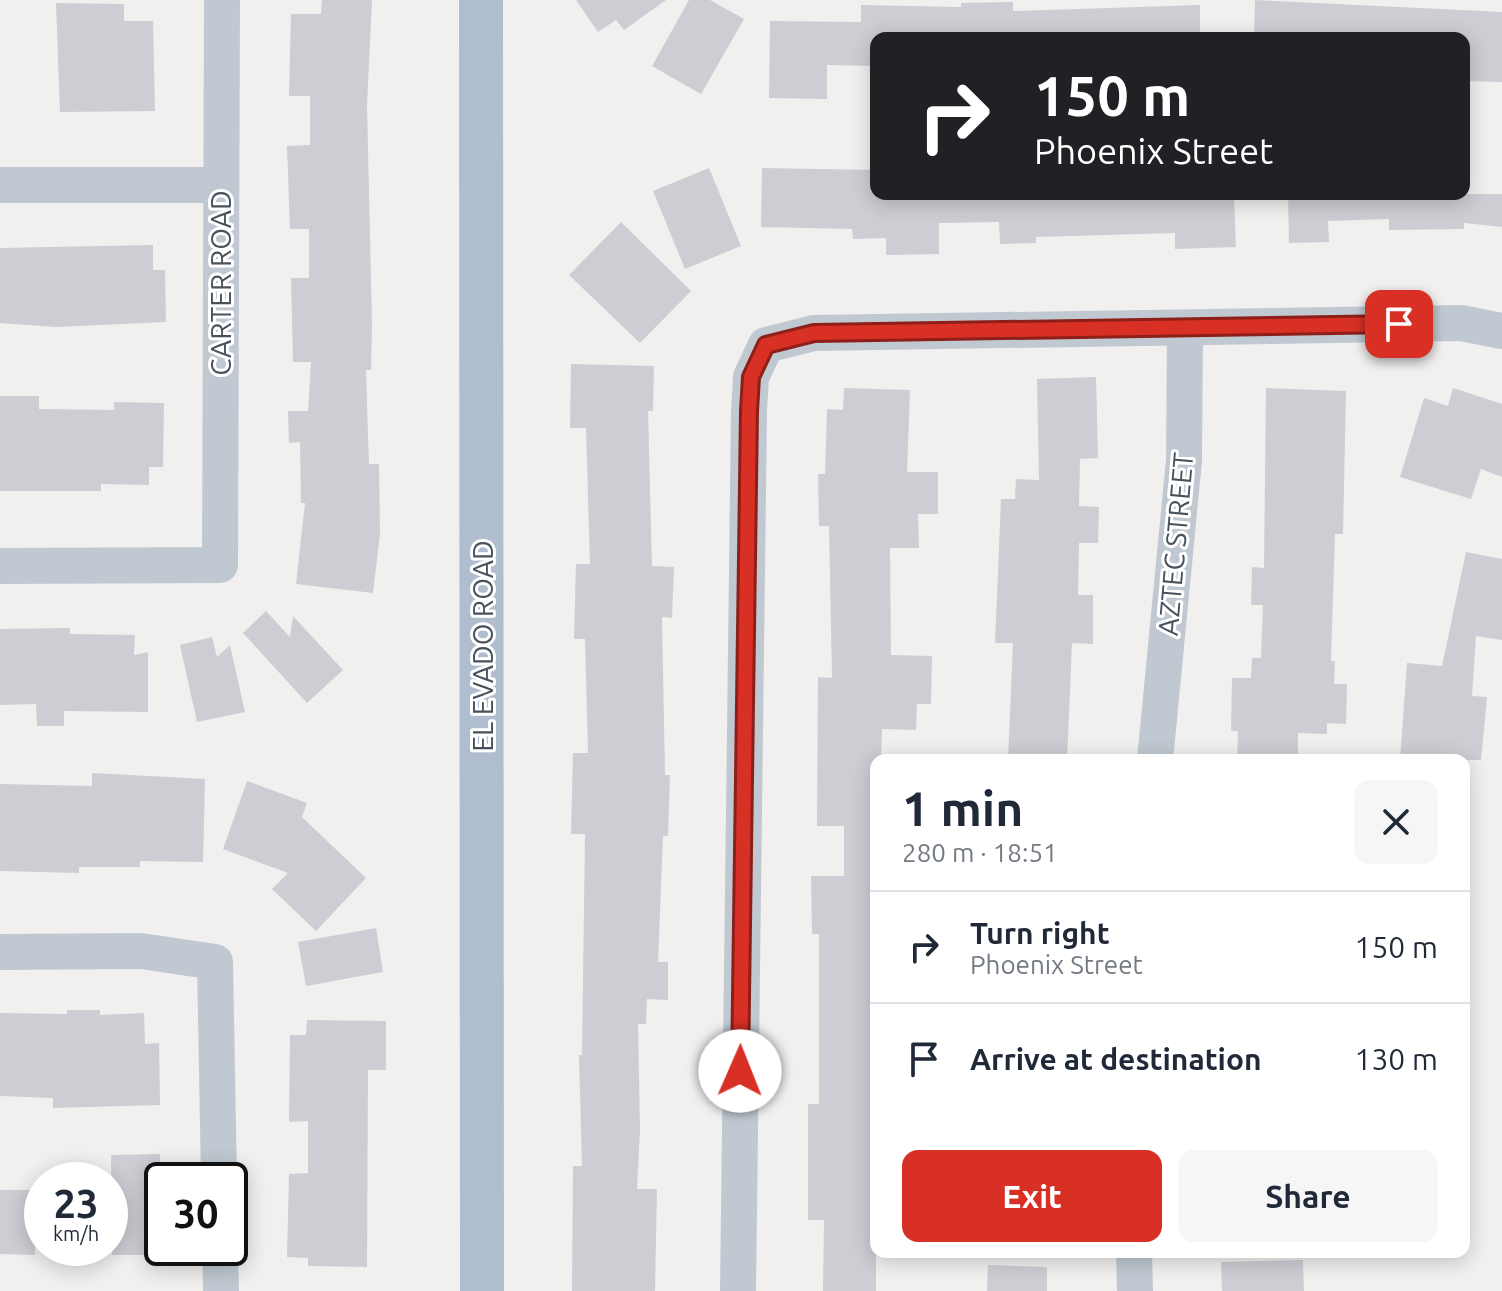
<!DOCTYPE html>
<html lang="en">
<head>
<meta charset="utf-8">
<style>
  :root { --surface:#fff; --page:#f6f6f7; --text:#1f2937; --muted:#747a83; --line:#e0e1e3; --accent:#d93025 }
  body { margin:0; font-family:Ubuntu,sans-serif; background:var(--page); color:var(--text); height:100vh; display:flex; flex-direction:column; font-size:30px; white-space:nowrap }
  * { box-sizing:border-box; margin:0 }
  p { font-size:26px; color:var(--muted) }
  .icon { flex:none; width:44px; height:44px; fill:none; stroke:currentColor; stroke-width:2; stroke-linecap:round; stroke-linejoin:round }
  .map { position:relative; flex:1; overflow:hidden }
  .details { position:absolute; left:870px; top:754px; width:600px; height:504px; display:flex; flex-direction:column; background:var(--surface); border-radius:16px; box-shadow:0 4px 20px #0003 }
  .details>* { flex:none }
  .banner { position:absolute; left:870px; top:32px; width:600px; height:168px; border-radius:16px; box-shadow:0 4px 20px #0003; background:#202124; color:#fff; overflow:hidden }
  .speed { position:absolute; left:24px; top:1162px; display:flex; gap:16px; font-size:40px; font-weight:700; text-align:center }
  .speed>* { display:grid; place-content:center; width:104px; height:104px; border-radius:50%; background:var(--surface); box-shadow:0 4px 20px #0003; line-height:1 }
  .speed small { font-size:20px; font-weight:400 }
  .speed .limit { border:4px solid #111; border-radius:12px; background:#fff; color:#111 }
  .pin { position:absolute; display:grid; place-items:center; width:68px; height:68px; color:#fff; margin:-34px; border-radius:16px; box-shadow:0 4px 12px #0006 }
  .me { position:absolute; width:88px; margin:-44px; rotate:1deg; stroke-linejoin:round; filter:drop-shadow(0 0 6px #0008) }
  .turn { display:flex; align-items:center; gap:28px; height:168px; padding:0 32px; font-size:36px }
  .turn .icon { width:104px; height:104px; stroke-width:2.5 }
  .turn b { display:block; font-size:56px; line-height:68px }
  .round { display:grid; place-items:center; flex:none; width:84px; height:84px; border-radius:16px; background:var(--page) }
  .overview { display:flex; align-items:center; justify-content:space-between; height:136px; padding:0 32px }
  h1 { font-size:48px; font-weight:700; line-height:60px }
  .cta { display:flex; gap:16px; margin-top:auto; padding:16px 32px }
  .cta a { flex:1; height:92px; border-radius:16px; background:var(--accent); color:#fff; font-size:32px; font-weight:700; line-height:92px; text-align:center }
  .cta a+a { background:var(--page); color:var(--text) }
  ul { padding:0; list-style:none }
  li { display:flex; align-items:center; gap:24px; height:112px; padding:0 32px; border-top:2px solid var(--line) }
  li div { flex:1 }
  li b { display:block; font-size:30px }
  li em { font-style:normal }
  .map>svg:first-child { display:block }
</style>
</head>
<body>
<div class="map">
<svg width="1502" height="1291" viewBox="0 0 1502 1291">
  <rect width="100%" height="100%" fill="#f2efef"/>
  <g fill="#ccced4">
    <path d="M 322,0 L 372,0 L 367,105 L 372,324 L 371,370 L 366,370 L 369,464 L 379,464 L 380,533 L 373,593 L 296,584 L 305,503 L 301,503 L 300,442 L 289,443 L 288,411 L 308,411 L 311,362 L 293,362 L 291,278 L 309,278 L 309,229 L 290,229 L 287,146 L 310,145 L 310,96 L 289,96 L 291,14 L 321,14 Z"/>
    <path d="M 576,0 L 666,0 L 624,30 L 616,20 L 598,32 Z"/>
    <path d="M 689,0 L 710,0 L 744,19 L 701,94 L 652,66 Z"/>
    <path d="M 1255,0 L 1502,12 L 1502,82 L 1464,81 L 1464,38 L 1254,38 Z"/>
    <path d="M 1013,2 L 1013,11 L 1200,5 L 1200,38 L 876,38 L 876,66 L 827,65 L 827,99 L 769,98 L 770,21 L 861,22 L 861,5 L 961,7 L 961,3 Z"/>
    <path d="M 56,3 L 124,4 L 124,21 L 153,21 L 155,111 L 60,112 Z"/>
    <path d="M 709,168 L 741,246 L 685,269 L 653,191 Z"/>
    <path d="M 762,168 L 876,170 L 876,194 L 1234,194 L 1236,247 L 1175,249 L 1175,233 L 1036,237 L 1036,243 L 1000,244 L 999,222 L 939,223 L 939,254 L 886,255 L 886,238 L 853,239 L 852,229 L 761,227 Z"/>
    <path d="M 1288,194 L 1502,194 L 1502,227 L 1464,223 L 1464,229 L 1389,230 L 1389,219 L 1328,221 L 1329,242 L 1289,243 Z"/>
    <path d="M 621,222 L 691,291 L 640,343 L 569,275 Z"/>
    <path d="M 153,245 L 153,270 L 165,270 L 166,322 L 56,327 L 0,323 L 0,248 Z"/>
    <path d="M 571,364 L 654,366 L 653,411 L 648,411 L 652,566 L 674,567 L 672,618 L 662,617 L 665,775 L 670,775 L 668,836 L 663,836 L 658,962 L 668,962 L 668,1000 L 647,999 L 646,1024 L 638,1024 L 640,1130 L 637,1189 L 657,1189 L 655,1291 L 572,1291 L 573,1166 L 582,1166 L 579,1055 L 582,1055 L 585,834 L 571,834 L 573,753 L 588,753 L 585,639 L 574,639 L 576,564 L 590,564 L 586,428 L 570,428 Z"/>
    <path d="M 1096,377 L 1098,458 L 1080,459 L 1079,506 L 1099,507 L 1098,543 L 1079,543 L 1078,595 L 1093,595 L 1093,644 L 1072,643 L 1067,760 L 1008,760 L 1013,643 L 995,643 L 1001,499 L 1015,499 L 1016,479 L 1039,480 L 1037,379 Z"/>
    <path d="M 844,388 L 910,390 L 907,472 L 938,472 L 938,514 L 918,514 L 919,548 L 890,548 L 891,655 L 932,656 L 931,704 L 917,704 L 916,730 L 882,729 L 881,760 L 876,760 L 876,1291 L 823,1291 L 824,1220 L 808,1220 L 808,1104 L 819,1104 L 819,934 L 812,934 L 811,876 L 844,876 L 844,826 L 817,826 L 818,677 L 832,678 L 829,526 L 819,526 L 818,474 L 825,474 L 827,409 L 843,410 Z"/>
    <path d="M 1266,388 L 1346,391 L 1343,534 L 1335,534 L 1331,661 L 1335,661 L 1334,684 L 1347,684 L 1346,724 L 1327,723 L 1327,734 L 1298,733 L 1298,760 L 1237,760 L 1238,731 L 1231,731 L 1232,678 L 1251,678 L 1252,658 L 1261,658 L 1263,605 L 1251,605 L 1252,567 L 1264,568 Z"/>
    <path d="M 1453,388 L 1502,404 L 1502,477 L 1481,469 L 1471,499 L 1400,477 L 1424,398 L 1448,406 Z"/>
    <path d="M 0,396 L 39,396 L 39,409 L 114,410 L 114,402 L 164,403 L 163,467 L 149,467 L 149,485 L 101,484 L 101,491 L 0,491 Z"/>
    <path d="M 1466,552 L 1502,559 L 1502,640 L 1476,636 L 1472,696 L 1487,697 L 1481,760 L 1400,760 L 1407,663 L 1442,666 Z"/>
    <path d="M 266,611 L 290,637 L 293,616 L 343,670 L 307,703 L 243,633 Z"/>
    <path d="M 70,628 L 70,634 L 135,635 L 134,655 L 148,652 L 148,712 L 64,711 L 64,726 L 37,726 L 36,704 L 0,705 L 0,629 Z"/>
    <path d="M 212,637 L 217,657 L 230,645 L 245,712 L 197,722 L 180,645 Z"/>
    <path d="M 92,773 L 205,779 L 203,862 L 140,861 L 140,867 L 79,867 L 79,873 L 0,871 L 0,784 L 92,786 Z"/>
    <path d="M 247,781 L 307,803 L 302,817 L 366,878 L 316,931 L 272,889 L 288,873 L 223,849 Z"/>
    <path d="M 376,928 L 383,972 L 306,986 L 298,942 Z"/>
    <path d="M 67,1010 L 100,1010 L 100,1015 L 144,1013 L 145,1044 L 159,1043 L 160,1105 L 53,1108 L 53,1098 L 0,1096 L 0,1013 L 67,1014 Z"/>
    <path d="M 307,1020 L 386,1021 L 386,1070 L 368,1070 L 367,1267 L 308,1266 L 308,1258 L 287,1257 L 289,1174 L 308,1173 L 308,1121 L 289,1122 L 290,1035 L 306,1035 Z"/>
    <path d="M 160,1154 L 160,1223 L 145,1223 L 145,1255 L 112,1255 L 111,1155 Z"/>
    <path d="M 0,1190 L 35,1190 L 35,1255 L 0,1254 Z"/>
    <path d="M 1303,1260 L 1304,1291 L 1222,1291 L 1221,1262 Z"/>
    <path d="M 988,1265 L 1047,1267 L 1047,1291 L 987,1291 Z"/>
  </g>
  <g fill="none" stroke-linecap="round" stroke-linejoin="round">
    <g stroke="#c0c9d1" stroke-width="36">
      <path d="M 0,185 L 220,185"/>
      <path d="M 0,566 L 220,565 L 222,0"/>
      <path d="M 1155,760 L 1184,460 L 1185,328"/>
      <path d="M 0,952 L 141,951 L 215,962 L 219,1180"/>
      <path d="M 220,1248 L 221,1291"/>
      <path d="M 1134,1252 L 1135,1291"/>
      <path d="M 738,1291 L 749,411 L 751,377 L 766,345 L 814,333 L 1461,323 L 1502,331"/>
    </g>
    <path stroke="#afbdce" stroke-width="44" d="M 481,0 L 482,1291"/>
  </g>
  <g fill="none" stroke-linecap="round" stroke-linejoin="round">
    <defs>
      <path id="route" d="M 740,1071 L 749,411 L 751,377 L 766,345 L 814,333 L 1399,324"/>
    </defs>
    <use href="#route" stroke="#8d1f18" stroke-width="20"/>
    <use href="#route" stroke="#d93025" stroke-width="14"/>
  </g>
  <g text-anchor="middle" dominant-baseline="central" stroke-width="6" stroke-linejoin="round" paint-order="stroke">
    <g font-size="28" fill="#47525d" stroke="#fff">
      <text transform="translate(220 283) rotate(-90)">CARTER ROAD</text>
      <text transform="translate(1175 544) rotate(-85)">AZTEC STREET</text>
      <text transform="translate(482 646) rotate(-90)">EL EVADO ROAD</text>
    </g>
  </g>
</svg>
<div class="speed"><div>23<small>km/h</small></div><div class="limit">30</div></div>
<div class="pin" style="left:1399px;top:324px;background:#d93025"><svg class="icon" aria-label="arrive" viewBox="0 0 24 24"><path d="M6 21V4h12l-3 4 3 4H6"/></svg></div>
<svg class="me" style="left:740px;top:1071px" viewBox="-20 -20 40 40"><circle r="19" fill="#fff"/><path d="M0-13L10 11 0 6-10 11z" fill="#d93025"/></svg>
<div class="banner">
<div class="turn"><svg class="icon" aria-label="right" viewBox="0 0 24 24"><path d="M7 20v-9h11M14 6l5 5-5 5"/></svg><div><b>150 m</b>Phoenix Street</div></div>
</div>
<section class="details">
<div class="overview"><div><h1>1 min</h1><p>280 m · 18:51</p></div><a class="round"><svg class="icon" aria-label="close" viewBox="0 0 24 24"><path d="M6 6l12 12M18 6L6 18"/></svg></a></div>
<ul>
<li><svg class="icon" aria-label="right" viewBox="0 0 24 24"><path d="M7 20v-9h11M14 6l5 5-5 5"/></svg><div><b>Turn right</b><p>Phoenix Street</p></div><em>150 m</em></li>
<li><svg class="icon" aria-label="arrive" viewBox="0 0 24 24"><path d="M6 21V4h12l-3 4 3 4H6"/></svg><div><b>Arrive at destination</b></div><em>130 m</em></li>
</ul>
<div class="cta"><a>Exit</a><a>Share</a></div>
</section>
</div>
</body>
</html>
